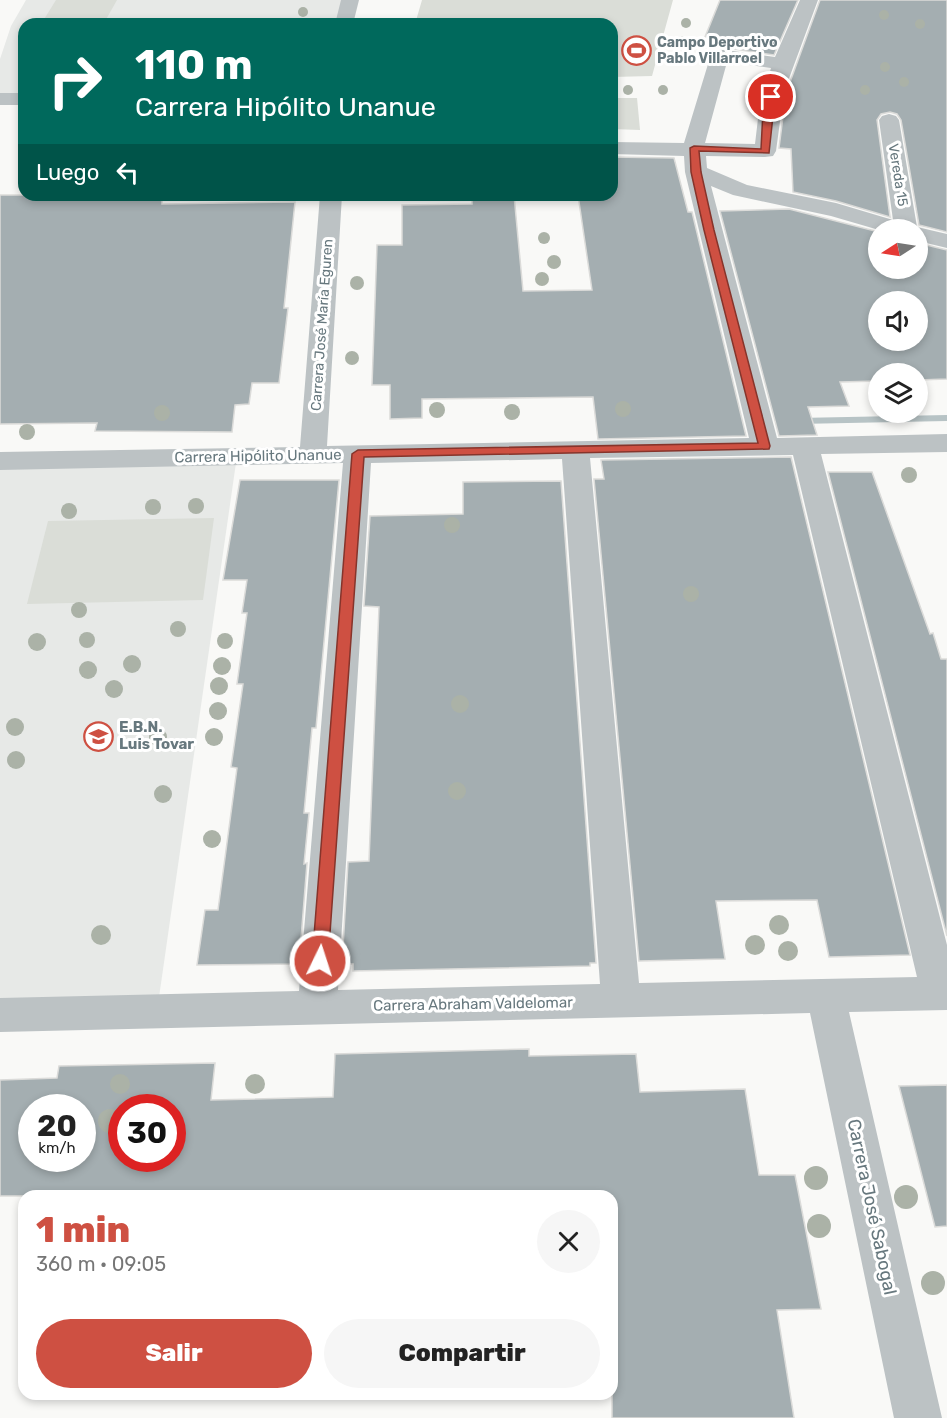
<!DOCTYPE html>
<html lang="es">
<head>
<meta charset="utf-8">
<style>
  :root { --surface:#fff; --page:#f6f6f6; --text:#222; --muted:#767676; --accent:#ce5042 }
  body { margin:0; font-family:Rubik,sans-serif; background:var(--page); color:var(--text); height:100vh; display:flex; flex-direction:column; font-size:22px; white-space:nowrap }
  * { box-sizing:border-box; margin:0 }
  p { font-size:20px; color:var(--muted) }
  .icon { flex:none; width:33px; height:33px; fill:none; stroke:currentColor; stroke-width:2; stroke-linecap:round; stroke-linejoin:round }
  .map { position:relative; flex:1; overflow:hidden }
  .side { position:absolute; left:18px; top:1190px; width:600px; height:210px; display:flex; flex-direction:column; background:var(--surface); border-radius:18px; box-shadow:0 3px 9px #0003 }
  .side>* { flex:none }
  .hud { position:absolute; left:18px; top:18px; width:600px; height:183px; border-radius:18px; box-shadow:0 3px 9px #0003; background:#00695c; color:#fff; overflow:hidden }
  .needle { width:39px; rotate:258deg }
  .buttons { position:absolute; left:868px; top:219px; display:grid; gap:12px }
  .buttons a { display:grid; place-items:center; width:60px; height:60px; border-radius:50%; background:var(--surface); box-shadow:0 3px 9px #0003; font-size:30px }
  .speed { position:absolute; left:18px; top:1094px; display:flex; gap:12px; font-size:30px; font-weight:700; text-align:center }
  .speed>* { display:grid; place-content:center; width:78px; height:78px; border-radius:50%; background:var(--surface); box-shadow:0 3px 9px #0003; line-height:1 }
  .speed small { font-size:15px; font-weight:400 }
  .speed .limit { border:9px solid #d22; background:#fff; color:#111 }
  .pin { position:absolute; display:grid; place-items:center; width:51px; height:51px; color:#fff; margin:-26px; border:3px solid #fff; border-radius:50%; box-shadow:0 2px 6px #0007 }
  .me { position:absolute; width:66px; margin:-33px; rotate:4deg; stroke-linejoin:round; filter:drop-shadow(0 0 4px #0008) }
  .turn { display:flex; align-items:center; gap:21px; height:126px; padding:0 18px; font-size:27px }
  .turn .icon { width:78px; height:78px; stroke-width:2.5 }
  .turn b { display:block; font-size:42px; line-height:51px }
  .then { display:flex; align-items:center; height:57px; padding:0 18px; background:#0003; gap:12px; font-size:22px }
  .round { display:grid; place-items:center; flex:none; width:63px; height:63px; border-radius:32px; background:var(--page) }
  .summary { display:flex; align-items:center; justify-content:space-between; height:102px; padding:0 18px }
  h1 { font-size:36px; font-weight:800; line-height:45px; color:var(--accent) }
  .cta { display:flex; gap:12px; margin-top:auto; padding:12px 18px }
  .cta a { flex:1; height:69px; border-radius:36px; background:var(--accent); color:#fff; font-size:24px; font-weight:800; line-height:69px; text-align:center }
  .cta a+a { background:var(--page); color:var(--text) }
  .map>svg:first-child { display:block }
</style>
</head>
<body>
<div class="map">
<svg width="947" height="1418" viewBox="0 0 947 1418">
  <rect width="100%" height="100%" fill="#f9f9f7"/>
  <g fill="#e7e9e7">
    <path d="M 26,0 L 350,0 L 344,24 L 24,24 L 24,99 L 0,99 L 0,59 L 11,26 Z"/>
    <path d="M 237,456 L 157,1011 L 0,1015 L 0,461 Z"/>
  </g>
  <g fill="#daddd7">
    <path d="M 56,0 L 117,0 L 104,23 L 43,21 Z"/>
    <path d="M 422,0 L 673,0 L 652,76 L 612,77 L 612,24 L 415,24 Z"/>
    <path d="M 612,98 L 637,98 L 640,130 L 612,129 Z"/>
    <path d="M 214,518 L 203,600 L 27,604 L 48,521 Z"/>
  </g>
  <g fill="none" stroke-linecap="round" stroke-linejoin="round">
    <path fill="#b7c3c5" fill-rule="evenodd" d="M 947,415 L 947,421 L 798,424 L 793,421 L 798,418 Z"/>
  </g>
  <g fill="#a4aeb1" stroke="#dbdbd9" stroke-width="1.5" fill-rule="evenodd">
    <path d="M 720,0 L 798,0 L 774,55 L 734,49 L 737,41 L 705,37 Z"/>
    <path d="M 820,0 L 947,0 L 947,232 L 919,225 L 901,120 L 897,114 L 890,112 L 881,114 L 877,120 L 890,217 L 836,201 L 793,192 L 791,149 L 779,148 L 786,93 Z"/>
    <path d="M 612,157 L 674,158 L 688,212 L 692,212 L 746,436 L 598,439 L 593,397 L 422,399 L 422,418 L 390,419 L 390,385 L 372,385 L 377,245 L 402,245 L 402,205 L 472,204 L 472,195 L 514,195 L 523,291 L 592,290 L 578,195 L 612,195 Z"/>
    <path d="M 0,195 L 162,195 L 162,204 L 295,202 L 284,308 L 288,308 L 279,383 L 252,383 L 249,404 L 235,405 L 232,432 L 95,431 L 97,423 L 0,424 Z"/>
    <path d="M 789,209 L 879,232 L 879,268 L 918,268 L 918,243 L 947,250 L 947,379 L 918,380 L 918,374 L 879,374 L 879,381 L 840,382 L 849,406 L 808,407 L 817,435 L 779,436 L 720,211 ZM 879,302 L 918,302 L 918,340 L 879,340 Z"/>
    <path d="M 791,457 L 910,955 L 829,957 L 817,900 L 716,901 L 725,959 L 639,961 L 594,479 L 604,479 L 601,460 Z"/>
    <path d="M 828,472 L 872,472 L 930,634 L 933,633 L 941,659 L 947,659 L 947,936 Z"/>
    <path d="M 240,480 L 339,480 L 316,728 L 312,728 L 304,813 L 309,813 L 304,864 L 307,863 L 299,964 L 197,965 L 205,910 L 218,910 L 237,768 L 231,767 L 243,684 L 237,684 L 247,613 L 242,613 L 247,580 L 223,580 Z"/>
    <path d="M 561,481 L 596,963 L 590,963 L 590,966 L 353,971 L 353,964 L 342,964 L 348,862 L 369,861 L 379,607 L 364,606 L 370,516 L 463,514 L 463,482 Z"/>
    <path d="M 529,1049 L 529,1056 L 636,1054 L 640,1092 L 745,1089 L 759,1175 L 795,1175 L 821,1309 L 777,1310 L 794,1418 L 612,1418 L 612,1196 L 0,1196 L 0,1080 L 57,1078 L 59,1066 L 215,1063 L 211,1100 L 333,1097 L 335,1054 ZM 32,1107 L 82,1107 L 82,1158 L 32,1158 ZM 122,1107 L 172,1107 L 172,1158 L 122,1158 Z"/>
    <path d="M 947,1085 L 947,1226 L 935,1227 L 899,1086 Z"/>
  </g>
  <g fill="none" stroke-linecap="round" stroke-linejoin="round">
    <g fill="#bcc2c4" fill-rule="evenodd">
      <path d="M 341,0 L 359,0 L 353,24 L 335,24 Z"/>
      <path d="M 800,0 L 818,0 L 784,92 L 776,151 L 773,156 L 765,157 L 706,156 L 707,168 L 747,185 L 836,203 L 893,220 L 879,120 L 882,116 L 889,114 L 896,116 L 899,120 L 917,227 L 947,234 L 947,248 L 918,241 L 918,230 L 879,230 L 831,216 L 733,195 L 711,186 L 777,438 L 947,434 L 947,452 L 821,454 L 947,945 L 947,1010 L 849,1012 L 942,1418 L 894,1418 L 810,1013 L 0,1032 L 0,998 L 299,991 L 343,463 L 0,470 L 0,452 L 300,447 L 320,195 L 342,195 L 327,446 L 749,438 L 685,172 L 684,156 L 612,154 L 612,142 L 684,143 L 712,51 L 719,49 L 775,57 ZM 727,62 L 771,68 L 759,110 L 755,144 L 705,143 ZM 793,455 L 917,977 L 639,983 L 590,458 ZM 562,459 L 600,984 L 338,990 L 371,463 Z"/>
      <rect x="0" y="93" width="24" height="12"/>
    </g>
  </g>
  <g fill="#abb2a7">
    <circle cx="303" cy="12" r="5"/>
    <circle cx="884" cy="15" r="5"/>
    <circle cx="686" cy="23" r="5"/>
    <circle cx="920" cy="24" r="5"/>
    <circle cx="681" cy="41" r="5"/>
    <circle cx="885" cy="67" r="5"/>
    <circle cx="904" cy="82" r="5"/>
    <circle cx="628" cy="90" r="5"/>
    <circle cx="663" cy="90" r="5"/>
    <circle cx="865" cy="90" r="5"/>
    <circle cx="544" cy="238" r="6"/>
    <circle cx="554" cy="262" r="7"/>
    <circle cx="542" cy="279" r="7"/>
    <circle cx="357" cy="283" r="7"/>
    <circle cx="352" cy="358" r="7"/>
    <circle cx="623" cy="409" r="8"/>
    <circle cx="437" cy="410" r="8"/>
    <circle cx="512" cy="412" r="8"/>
    <circle cx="162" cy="413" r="8"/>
    <circle cx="27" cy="432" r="8"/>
    <circle cx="909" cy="475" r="8"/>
    <circle cx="196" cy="506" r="8"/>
    <circle cx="153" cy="507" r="8"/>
    <circle cx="69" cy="511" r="8"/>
    <circle cx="452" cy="525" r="8"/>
    <circle cx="691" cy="594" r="8"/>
    <circle cx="79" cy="610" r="8"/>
    <circle cx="178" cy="629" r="8"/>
    <circle cx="87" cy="640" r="8"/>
    <circle cx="225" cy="641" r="8"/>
    <circle cx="37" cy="642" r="9"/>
    <circle cx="132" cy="664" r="9"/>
    <circle cx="222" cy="666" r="9"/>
    <circle cx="88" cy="670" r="9"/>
    <circle cx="219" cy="686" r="9"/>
    <circle cx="114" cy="689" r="9"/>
    <circle cx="460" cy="704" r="9"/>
    <circle cx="218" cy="711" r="9"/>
    <circle cx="15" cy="727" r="9"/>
    <circle cx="158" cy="737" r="9"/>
    <circle cx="214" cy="737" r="9"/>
    <circle cx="16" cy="760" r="9"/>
    <circle cx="457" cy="791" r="9"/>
    <circle cx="163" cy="794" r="9"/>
    <circle cx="212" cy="839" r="9"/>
    <circle cx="779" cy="925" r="10"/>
    <circle cx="101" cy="935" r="10"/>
    <circle cx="755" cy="945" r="10"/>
    <circle cx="788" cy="951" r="10"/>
    <circle cx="120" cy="1084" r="10"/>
    <circle cx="255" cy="1084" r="10"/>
    <circle cx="110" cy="1121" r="12"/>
    <circle cx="816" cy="1178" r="12"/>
    <circle cx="906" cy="1197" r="12"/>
    <circle cx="819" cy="1226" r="12"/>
    <circle cx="933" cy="1283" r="12"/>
  </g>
  <path fill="#ce5042" stroke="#86342b" stroke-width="1.5" d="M 768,95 L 775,97 L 769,153 L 699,151 L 701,172 L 714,230 L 770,446 L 769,449 L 364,457 L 328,961 L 326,966 L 320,968 L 315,966 L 312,961 L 352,454 L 358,450 L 758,443 L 704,230 L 691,172 L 690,148 L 694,146 L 761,149 L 763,111 Z"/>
  <defs>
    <symbol id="stadium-ring" viewBox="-11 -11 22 22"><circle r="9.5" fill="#fff" stroke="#ce5042" stroke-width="1.5"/><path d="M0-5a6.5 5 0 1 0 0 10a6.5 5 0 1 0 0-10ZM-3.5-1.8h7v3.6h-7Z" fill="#ce5042"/></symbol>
    <symbol id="school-ring" viewBox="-11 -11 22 22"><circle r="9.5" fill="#fff" stroke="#ce5042" stroke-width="1.5"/><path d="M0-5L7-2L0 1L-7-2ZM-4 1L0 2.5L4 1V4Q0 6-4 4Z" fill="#ce5042"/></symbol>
  </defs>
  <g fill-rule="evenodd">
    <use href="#stadium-ring" x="620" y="34" width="33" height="33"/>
    <use href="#school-ring" x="82" y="720" width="33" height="33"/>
  </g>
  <g text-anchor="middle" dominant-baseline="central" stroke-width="6" stroke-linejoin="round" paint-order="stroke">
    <g font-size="14" font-weight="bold" fill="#67787e" stroke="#fff" text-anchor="start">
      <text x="657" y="42">Campo Deportivo<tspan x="657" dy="16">Pablo Villarroel</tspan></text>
    </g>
    <g font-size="14" fill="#67787e" stroke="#fff">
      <text transform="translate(898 175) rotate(81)">Vereda 15</text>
      <text transform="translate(322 325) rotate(-86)">Carrera José María Eguren</text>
    </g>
    <g font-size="15" fill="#67787e" stroke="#fff">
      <text transform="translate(258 456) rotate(-1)">Carrera Hipólito Unanue</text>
      <text transform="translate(473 1004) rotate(-1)">Carrera Abraham Valdelomar</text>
    </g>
    <g font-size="15" font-weight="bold" fill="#67787e" stroke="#fff" text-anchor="start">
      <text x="119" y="727">E.B.N.<tspan x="119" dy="17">Luis Tovar</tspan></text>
    </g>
    <g font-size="18" fill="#67787e" stroke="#fff">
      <text transform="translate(872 1207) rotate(78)">Carrera José Sabogal</text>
    </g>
  </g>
</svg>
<div class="buttons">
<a><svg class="needle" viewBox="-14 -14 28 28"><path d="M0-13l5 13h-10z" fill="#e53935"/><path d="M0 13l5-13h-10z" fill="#767676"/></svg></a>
<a><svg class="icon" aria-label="sound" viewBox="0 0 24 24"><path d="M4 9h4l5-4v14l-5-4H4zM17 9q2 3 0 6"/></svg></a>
<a><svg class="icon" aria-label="layers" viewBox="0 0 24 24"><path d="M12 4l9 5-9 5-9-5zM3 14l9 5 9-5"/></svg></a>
</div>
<div class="speed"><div>20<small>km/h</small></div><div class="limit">30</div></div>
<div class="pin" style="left:771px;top:97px;background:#d93025"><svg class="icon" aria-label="arrive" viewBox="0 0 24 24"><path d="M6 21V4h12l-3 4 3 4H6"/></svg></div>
<svg class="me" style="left:320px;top:961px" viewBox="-20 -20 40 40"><circle r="17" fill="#ce5042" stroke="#fff" stroke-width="3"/><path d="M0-11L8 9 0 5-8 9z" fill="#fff"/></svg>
<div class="hud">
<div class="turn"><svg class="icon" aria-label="right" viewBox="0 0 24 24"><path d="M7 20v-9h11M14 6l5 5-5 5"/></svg><div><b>110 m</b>Carrera Hipólito Unanue</div></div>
<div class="then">Luego<svg class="icon" aria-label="left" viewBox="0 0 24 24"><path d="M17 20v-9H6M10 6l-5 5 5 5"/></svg></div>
</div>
<section class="side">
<div class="summary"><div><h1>1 min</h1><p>360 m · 09:05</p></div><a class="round"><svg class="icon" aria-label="close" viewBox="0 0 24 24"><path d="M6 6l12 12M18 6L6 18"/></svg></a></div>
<div class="cta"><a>Salir</a><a>Compartir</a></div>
</section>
</div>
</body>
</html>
